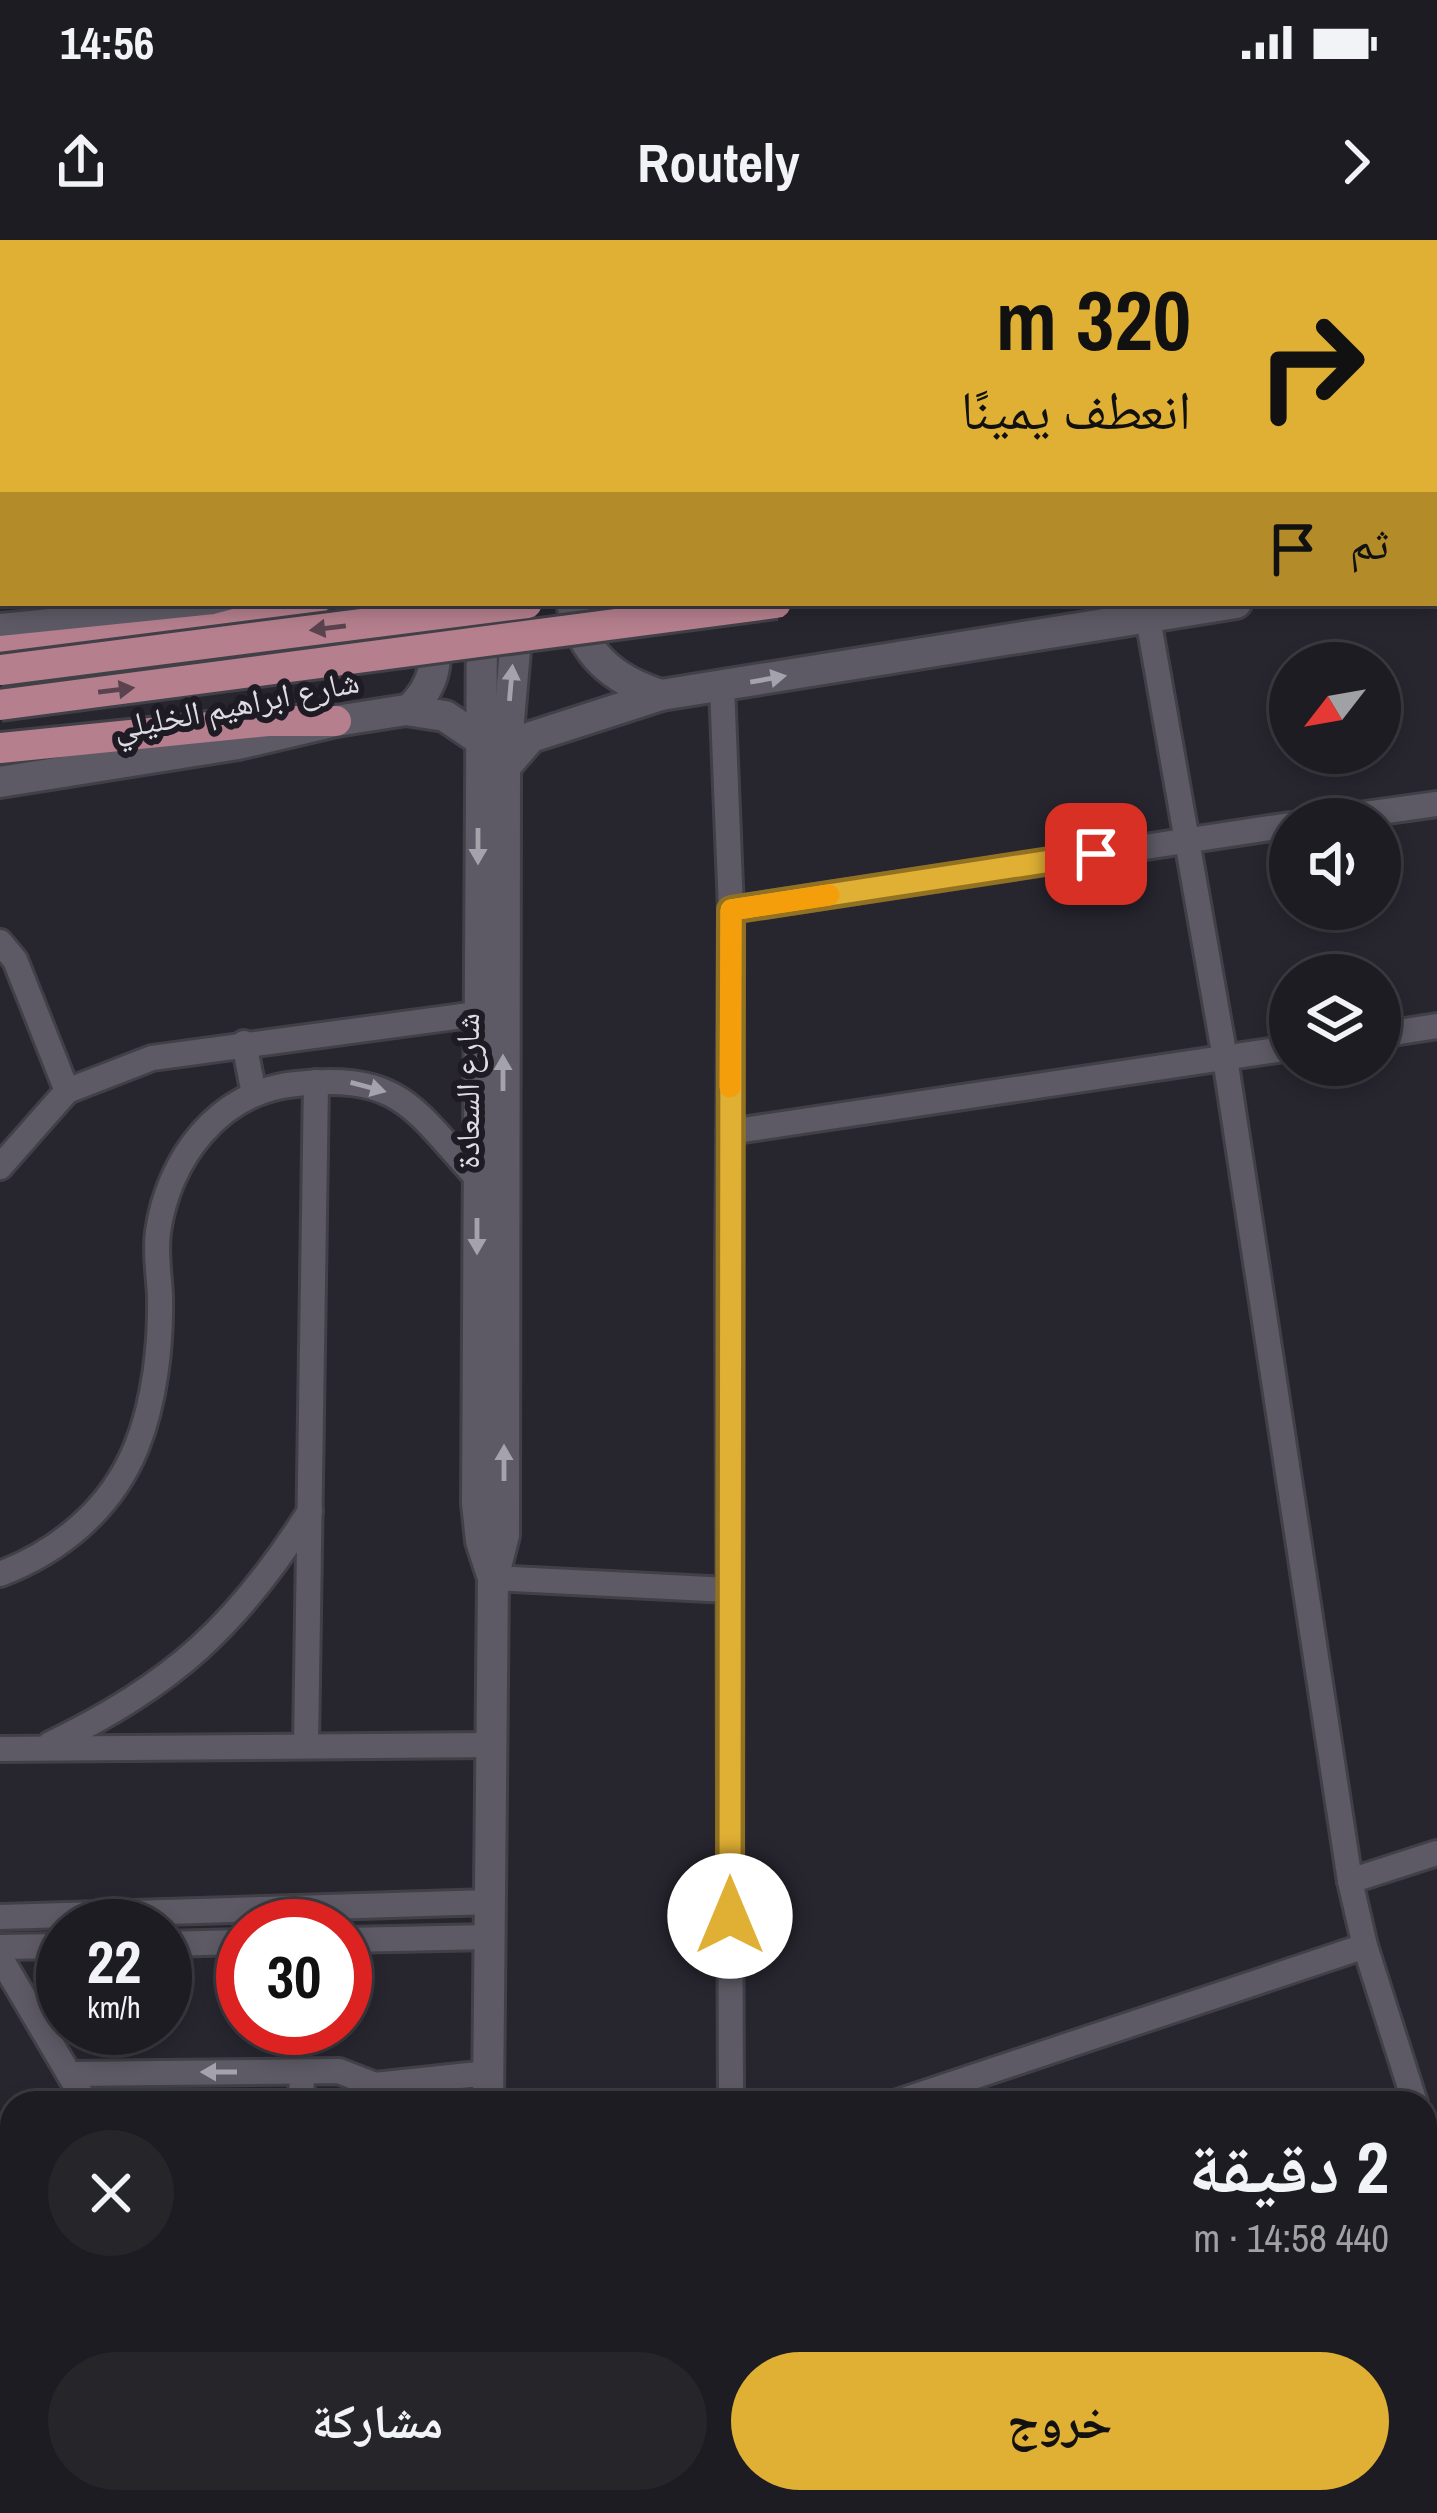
<!DOCTYPE html>
<html lang="ar">
<head>
<meta charset="utf-8">
<style>
  :root { --surface:#1d1c22; --page:#25252a; --text:#f1f3f6; --muted:#a0a1a5; --line:#3b3a40; --accent:#e0b034 }
  body { margin:0; font-family:"Archivo Narrow","Noto Naskh Arabic",sans-serif; background:var(--page); color:var(--text); direction:rtl; height:100vh; display:flex; flex-direction:column; font-size:45px; white-space:nowrap }
  * { box-sizing:border-box; margin:0 }
  p { font-size:39px; color:var(--muted) }
  .icon { flex:none; width:66px; height:66px; fill:none; stroke:currentColor; stroke-width:2; stroke-linecap:round; stroke-linejoin:round }
  .map { position:relative; flex:1; overflow:hidden; direction:ltr }
  .panel { position:absolute; left:0px; top:1851px; width:1437px; height:423px; display:flex; flex-direction:column; background:var(--surface); border-radius:36px 36px 0 0; box-shadow:0 6px 18px #0003,0 0 0 3px var(--line); direction:rtl }
  .panel>* { flex:none }
  .top-card { position:absolute; left:0px; top:0px; width:1437px; height:366px; box-shadow:0 6px 18px #0003,0 0 0 3px var(--line); direction:rtl; background:#e0b034; color:#111; overflow:hidden }
  .needle { width:78px; rotate:239deg }
  .buttons { position:absolute; left:1269px; top:402px; display:grid; gap:24px }
  .buttons a { display:grid; place-items:center; width:132px; height:132px; border-radius:50%; background:var(--surface); box-shadow:0 6px 18px #0003,0 0 0 3px var(--line); font-size:60px }
  .speed { position:absolute; left:36px; top:1659px; display:flex; gap:24px; font-size:60px; font-weight:700; text-align:center }
  .speed>* { display:grid; place-content:center; width:156px; height:156px; border-radius:50%; background:var(--surface); box-shadow:0 6px 18px #0003,0 0 0 3px var(--line); line-height:1 }
  .speed small { font-size:30px; font-weight:400 }
  .speed .limit { border:18px solid #d22; background:#fff; color:#111 }
  .pin { position:absolute; display:grid; place-items:center; width:102px; height:102px; color:#fff; margin:-51px; border-radius:24px; box-shadow:0 6px 18px #0006 }
  .me { position:absolute; width:132px; margin:-66px; rotate:0deg; stroke-linejoin:round; filter:drop-shadow(0 0 9px #0008) }
  .turn { display:flex; align-items:center; gap:42px; height:252px; padding:0 48px; font-size:54px }
  .turn .icon { width:156px; height:156px; stroke-width:2.5 }
  .turn b { display:block; font-size:84px; line-height:102px }
  .then { display:flex; align-items:center; height:114px; padding:0 48px; background:#0003; gap:24px; font-size:45px }
  .round { display:grid; place-items:center; flex:none; width:126px; height:126px; border-radius:63px; background:var(--page) }
  .summary { display:flex; align-items:center; justify-content:space-between; height:204px; padding:0 48px }
  h1 { font-size:72px; font-weight:700; line-height:90px }
  .action { display:flex; gap:24px; margin-top:auto; padding:24px 48px }
  .action a { flex:1; height:138px; border-radius:72px; background:var(--accent); color:#111; font-size:48px; font-weight:700; line-height:138px; text-align:center }
  .action a+a { background:var(--page); color:var(--text) }
  .status { display:flex; justify-content:space-between; align-items:center; height:84px; padding:0 60px; background:var(--surface); direction:ltr }
  .status svg { height:33px; fill:currentColor }
  header { display:flex; justify-content:space-between; align-items:center; height:156px; padding:0 48px; background:var(--surface); font-size:54px; font-weight:700 }
  .map>svg:first-child { display:block }
</style>
</head>
<body>
<div class="status"><b>14:56</b><svg viewBox="0 0 49 12"><path d="M0 12V9h3v3zM5 12V6h3v6zM10 12V3h3v9zM15 12V0h3v12zM26 1h20v11H26zM47 4h2v5h-2z"/></svg></div>
<header><svg class="icon" aria-label="forward" viewBox="0 0 24 24"><path d="M9 5l7 7-7 7"/></svg>Routely<svg class="icon" aria-label="share" viewBox="0 0 24 24"><path d="M12 15V3M7 8l5-5 5 5M5 13v7h14v-7"/></svg></header>
<div class="map">
<svg width="1437" height="2273" viewBox="0 0 1437 2273">
  <rect width="100%" height="100%" fill="#27252e"/>
  <g fill="none" stroke-linecap="round" stroke-linejoin="round">
    <defs>
      <g id="minor">
        <path d="M 157,0 L 157,3"/>
        <path d="M 184,0 L 184,3"/>
        <path d="M 0,211 L 3,210"/>
        <path d="M 0,239 L 3,238"/>
        <path d="M 1148,378 L 1225,818 L 1350,1641 L 1365,1706 L 1415,1863"/>
        <path d="M 722,447 L 731,670 L 728,1027 L 731,1863"/>
        <path d="M 1330,579 L 1437,564"/>
        <path d="M 731,670 L 1290,585"/>
        <path d="M 0,702 L 15,720 L 67,851"/>
        <path d="M 1380,795 L 1437,786"/>
        <path d="M 244,803 L 254,854"/>
        <path d="M 729,892 L 1290,808"/>
        <path d="M 0,927 L 67,851 L 152,818 L 477,774"/>
        <path d="M 0,1334 C 60,1311 111,1269 136,1208 C 155,1162 161,1104 160,1055 C 159,1034 155,1013 158,992 C 168,919 219,851 296,844 C 400,833 413,868 477,938"/>
        <path d="M 493,1338 L 728,1350"/>
        <path d="M 50,1504 C 172,1446 238,1385 310,1271"/>
        <path d="M 306,1506 L 316,842"/>
        <path d="M 0,1509 L 491,1505"/>
        <path d="M 1350,1641 L 1437,1613"/>
        <path d="M 0,1677 L 490,1662"/>
        <path d="M 345,1700 L 490,1697"/>
        <path d="M 165,1704 L 243,1702"/>
        <path d="M 0,1707 L 63,1706"/>
        <path d="M 0,1717 L 86,1863"/>
        <path d="M 69,1834 L 339,1831 L 375,1845"/>
        <path d="M 301,1863 L 302,1832"/>
        <path d="M 346,1863 L 375,1845 L 488,1833"/>
        <path d="M 895,1863 L 1365,1706"/>
        <path d="M 1425,1894 L 1437,1932"/>
        <path d="M 0,2018 L 12,2035"/>
        <path d="M 0,2069 L 12,2085"/>
        <path d="M 1425,2145 L 1437,2142"/>
        <path d="M 146,2262 L 154,2273"/>
        <path d="M 176,2262 L 185,2273"/>
        <path d="M 305,2262 L 306,2273"/>
        <path d="M 882,2262 L 885,2273"/>
        <path d="M 336,2273 L 336,2262"/>
        <path d="M 1032,2273 L 1065,2262"/>
      </g>
      <g id="tertiary">
        <path d="M 510,3 L 510,0"/>
        <path d="M 553,3 L 553,0"/>
        <path d="M 1434,113 L 1437,113"/>
        <path d="M 1434,330 L 1437,330"/>
        <path d="M 572,363 C 582,414 613,440 661,455"/>
        <path d="M 482,377 L 477,1263 L 481,1301 L 493,1338 L 488,1863"/>
        <path d="M 0,389 L 260,363"/>
        <path d="M 409,470 C 435,446 442,416 427,384"/>
        <path d="M 505,527 L 531,497 L 661,455 L 1236,363"/>
        <path d="M 0,542 L 238,504 L 336,481 L 406,470 L 445,476 L 479,499"/>
        <path d="M 493,1338 L 504,1295 L 505,527 L 519,363"/>
        <path d="M 489,2262 L 490,2273"/>
      </g>
      <g id="primary">
        <path d="M 1434,208 L 1437,207"/>
        <path d="M 1434,246 L 1437,246"/>
        <path d="M 0,411 L 216,389 L 314,363"/>
        <path d="M 0,508 L 268,481 L 336,481"/>
      </g>
      <g id="trunk">
        <path d="M 0,2173 L 12,2194"/>
        <path d="M 52,2262 L 58,2273"/>
      </g>
    </defs>
    <use href="#minor" stroke="#414047" stroke-width="30"/>
    <use href="#tertiary" stroke="#414047" stroke-width="36"/>
    <use href="#primary" stroke="#414047" stroke-width="36"/>
    <use href="#trunk" stroke="#414047" stroke-width="39"/>
    <use href="#minor" stroke="#5d5a65" stroke-width="24"/>
    <use href="#tertiary" stroke="#5d5a65" stroke-width="30"/>
    <use href="#primary" stroke="#b57f8d" stroke-width="30"/>
    <use href="#trunk" stroke="#d28c9a" stroke-width="33"/>
    <defs>
      <g id="primary-bridge">
        <path d="M 0,430 L 527,363"/>
        <path d="M 0,465 L 776,363"/>
      </g>
    </defs>
    <use href="#primary-bridge" stroke="#414047" stroke-width="36" stroke-linecap="butt"/>
    <use href="#primary-bridge" stroke="#b57f8d" stroke-width="30"/>
  </g>
  <defs><path id="oneway-solid" d="M-6-.8H1V-3.2L6.5 0L1 3.2V.8H-6Z" transform="scale(3)"/></defs>
  <g fill="#5a434e">
    <use href="#oneway-solid" transform="translate(328 388) rotate(173)"/>
    <use href="#oneway-solid" transform="translate(116 450) rotate(-7)"/>
  </g>
  <g fill="#a4a2aa">
    <use href="#oneway-solid" transform="translate(768 439) rotate(-10)"/>
    <use href="#oneway-solid" transform="translate(511 443) rotate(-85)"/>
    <use href="#oneway-solid" transform="translate(478 606) rotate(90)"/>
    <use href="#oneway-solid" transform="translate(503 833) rotate(-90)"/>
    <use href="#oneway-solid" transform="translate(368 847) rotate(15)"/>
    <use href="#oneway-solid" transform="translate(477 996) rotate(90)"/>
    <use href="#oneway-solid" transform="translate(504 1223) rotate(-90)"/>
    <use href="#oneway-solid" transform="translate(219 1832) rotate(180)"/>
  </g>
  <g fill="none" stroke-linecap="round" stroke-linejoin="round">
    <defs>
      <path id="route" d="M 730,1676 L 731,670 L 1096,614"/>
    </defs>
    <use href="#route" stroke="#927222" stroke-width="30"/>
    <use href="#route" stroke="#e0b034" stroke-width="21"/>
    <path stroke="#f59e0b" stroke-width="21" d="M 730,847 L 731,670 L 829,655"/>
  </g>
  <g text-anchor="middle" dominant-baseline="central" stroke-width="12" stroke-linejoin="round" paint-order="stroke">
    <g font-size="33" fill="#dedde3" stroke="#1e1b24">
      <text transform="translate(236 464) rotate(-11)">شارع ابراهيم الخليلي</text>
      <text transform="translate(467 851) rotate(-90)">شارع السعادة</text>
    </g>
  </g>
</svg>
<div class="buttons">
<a><svg class="needle" viewBox="-14 -14 28 28"><path d="M0-13l5 13h-10z" fill="#e53935"/><path d="M0 13l5-13h-10z" fill="#a0a1a5"/></svg></a>
<a><svg class="icon" aria-label="sound" viewBox="0 0 24 24"><path d="M4 9h4l5-4v14l-5-4H4zM17 9q2 3 0 6"/></svg></a>
<a><svg class="icon" aria-label="layers" viewBox="0 0 24 24"><path d="M12 4l9 5-9 5-9-5zM3 14l9 5 9-5"/></svg></a>
</div>
<div class="speed"><div>22<small>km/h</small></div><div class="limit">30</div></div>
<div class="pin" style="left:1096px;top:614px;background:#d93025"><svg class="icon" aria-label="arrive" viewBox="0 0 24 24"><path d="M6 21V4h12l-3 4 3 4H6"/></svg></div>
<svg class="me" style="left:730px;top:1676px" viewBox="-20 -20 40 40"><circle r="19" fill="#fff"/><path d="M0-13L10 11 0 6-10 11z" fill="#e0b034"/></svg>
<div class="top-card">
<div class="turn"><svg class="icon" aria-label="right" viewBox="0 0 24 24"><path d="M7 20v-9h11M14 6l5 5-5 5"/></svg><div><b>320 m</b>انعطف يمينًا</div></div>
<div class="then">ثم<svg class="icon" aria-label="arrive" viewBox="0 0 24 24"><path d="M6 21V4h12l-3 4 3 4H6"/></svg></div>
</div>
<section class="panel">
<div class="summary"><div><h1>2 دقيقة</h1><p>440 m · 14:58</p></div><a class="round"><svg class="icon" aria-label="close" viewBox="0 0 24 24"><path d="M6 6l12 12M18 6L6 18"/></svg></a></div>
<div class="action"><a>خروج</a><a>مشاركة</a></div>
</section>
</div>
</body>
</html>
